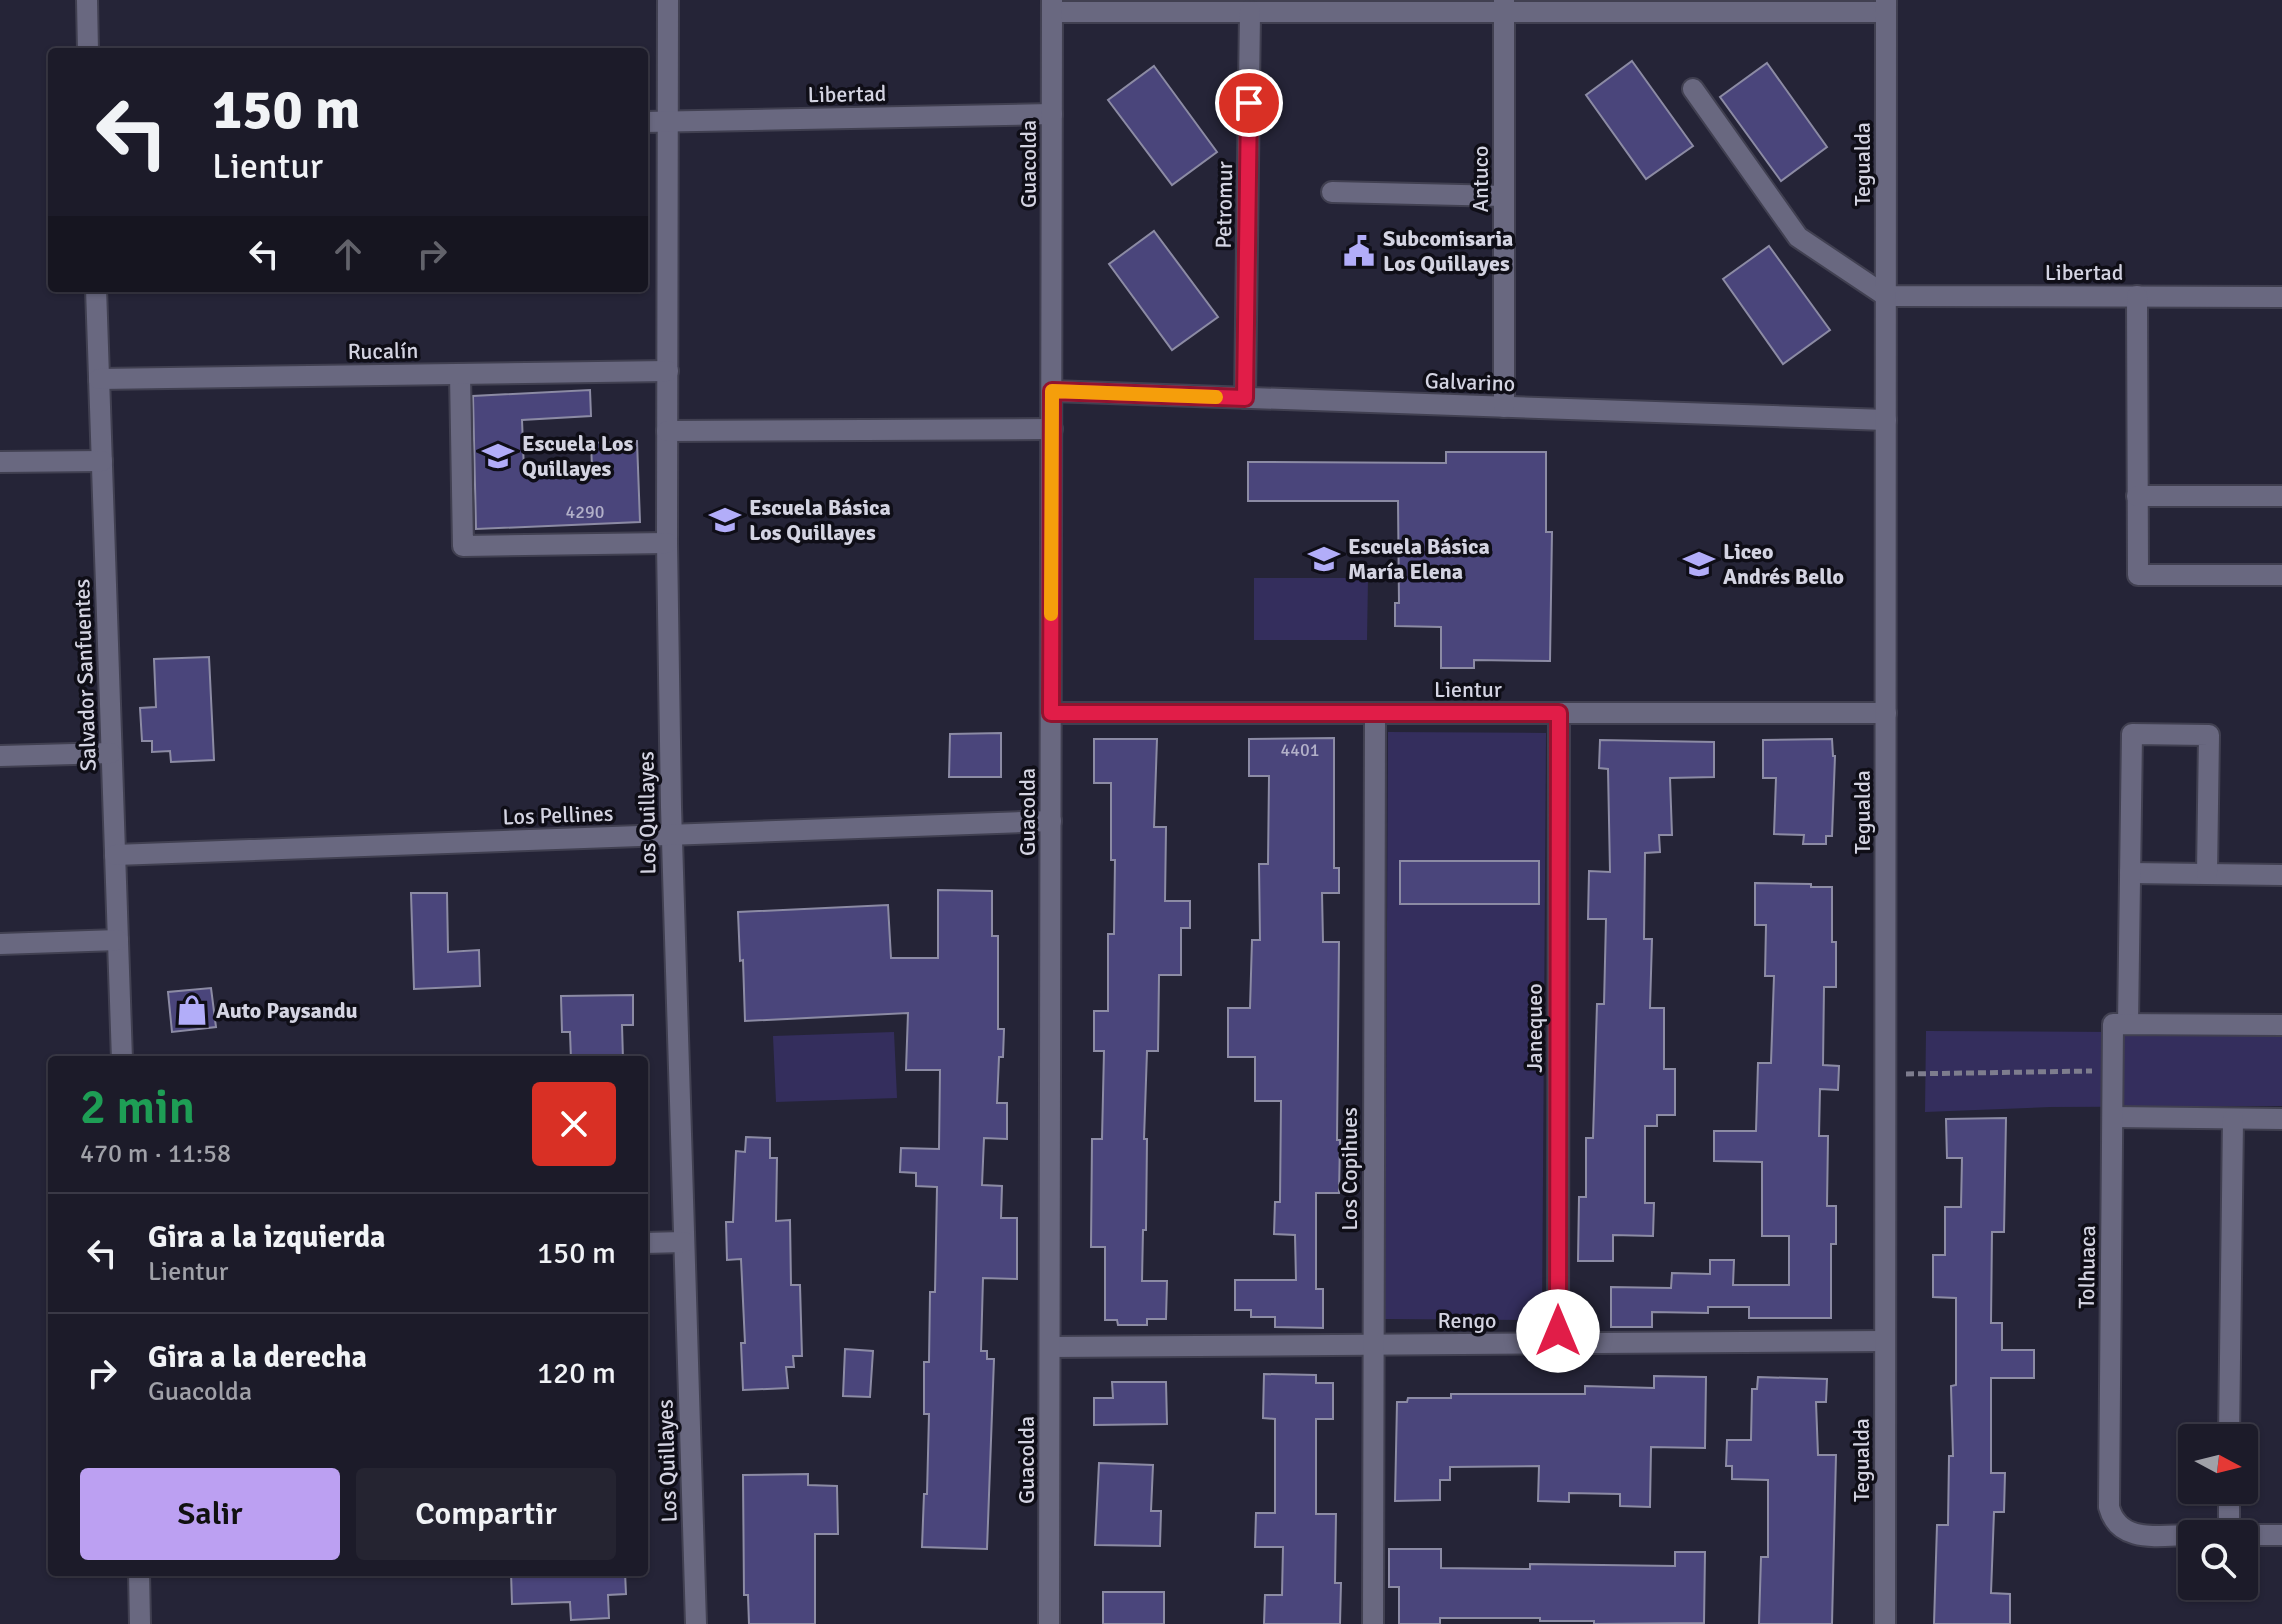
<!DOCTYPE html>
<html lang="es">
<head>
<meta charset="utf-8">
<style>
  :root { --surface:#1c1b29; --page:#252431; --text:#f1f3f6; --muted:#a0a1a8; --line:#3a3946; --accent:#bca0f2 }
  body { margin:0; font-family:Signika,sans-serif; background:var(--page); color:var(--text); height:100vh; display:flex; flex-direction:column; font-size:30px; white-space:nowrap }
  * { box-sizing:border-box; margin:0 }
  p { font-size:26px; color:var(--muted) }
  .icon { flex:none; width:44px; height:44px; fill:none; stroke:currentColor; stroke-width:2; stroke-linecap:round; stroke-linejoin:round }
  .map { position:relative; flex:1; overflow:hidden }
  .details { position:absolute; left:48px; top:1056px; width:600px; height:520px; display:flex; flex-direction:column; background:var(--surface); border-radius:8px; box-shadow:0 2px 6px #0004,0 0 0 2px var(--line) }
  .details>* { flex:none }
  .banner { position:absolute; left:48px; top:48px; width:600px; height:244px; border-radius:8px; box-shadow:0 2px 6px #0004,0 0 0 2px var(--line); background:#1c1b29; color:var(--text); overflow:hidden }
  .needle { width:52px; rotate:97deg }
  .tools { position:absolute; left:2178px; top:1424px; display:grid; gap:16px }
  .tools a { display:grid; place-items:center; width:80px; height:80px; border-radius:8px; background:var(--surface); box-shadow:0 2px 6px #0004,0 0 0 2px var(--line); font-size:40px }
  .pin { position:absolute; display:grid; place-items:center; width:68px; height:68px; color:#fff; margin:-34px; border:4px solid #fff; border-radius:50%; box-shadow:0 2px 8px #0007 }
  .me { position:absolute; width:88px; margin:-44px; rotate:0deg; stroke-linejoin:round; filter:drop-shadow(0 0 6px #0008) }
  .turn { display:flex; align-items:center; gap:28px; height:168px; padding:0 32px; font-size:36px }
  .turn .icon { width:104px; height:104px; stroke-width:2.5 }
  .turn b { display:block; font-size:56px; line-height:68px }
  .lanes { display:flex; align-items:center; height:76px; padding:0 32px; background:#0003; justify-content:center; gap:40px; direction:ltr }
  .lanes .off { opacity:.35 }
  .round { display:grid; place-items:center; flex:none; width:84px; height:84px; border-radius:8px; background:var(--page) }
  .overview { display:flex; align-items:center; justify-content:space-between; height:136px; padding:0 32px }
  h1 { font-size:48px; font-weight:600; line-height:60px; color:#1e9e55 }
  .cta { display:flex; gap:16px; margin-top:auto; padding:16px 32px }
  .cta a { flex:1; height:92px; border-radius:8px; background:var(--accent); color:#111; font-size:32px; font-weight:600; line-height:92px; text-align:center }
  .cta a+a { background:var(--page); color:var(--text) }
  ul { padding:0; list-style:none }
  li { display:flex; align-items:center; gap:24px; height:120px; padding:0 32px; border-top:2px solid var(--line) }
  li div { flex:1 }
  li b { display:block; font-size:30px }
  li em { font-style:normal }
  .map>svg:first-child { display:block }
</style>
</head>
<body>
<div class="map">
<svg width="2282" height="1624" viewBox="0 0 2282 1624">
  <rect width="100%" height="100%" fill="#252437"/>
  <g fill="#342e5d">
    <path d="M 1254,578 L 1368,578 L 1367,640 L 1254,640 Z"/>
    <path d="M 1388,732 L 1546,733 L 1542,1320 L 1385,1319 Z"/>
    <path d="M 1926,1031 L 2282,1033 L 2282,1106 L 2050,1107 L 1925,1112 Z"/>
    <path d="M 894,1032 L 897,1098 L 776,1102 L 773,1036 Z"/>
  </g>
  <g fill="#4a457b" stroke="#8c8ba4" stroke-width="2">
    <path d="M 1632,61 L 1693,146 L 1646,179 L 1586,95 Z"/>
    <path d="M 1767,63 L 1827,147 L 1781,181 L 1720,97 Z"/>
    <path d="M 1154,66 L 1217,152 L 1172,185 L 1108,100 Z"/>
    <path d="M 1154,231 L 1218,317 L 1172,350 L 1109,264 Z"/>
    <path d="M 1769,246 L 1830,330 L 1783,364 L 1723,279 Z"/>
    <path d="M 590,390 L 591,416 L 522,420 L 524,471 L 592,468 L 591,443 L 637,441 L 640,522 L 476,529 L 473,396 Z"/>
    <path d="M 1446,452 L 1546,452 L 1546,532 L 1552,532 L 1550,661 L 1474,660 L 1474,668 L 1441,668 L 1441,627 L 1395,626 L 1395,603 L 1399,603 L 1398,501 L 1248,501 L 1248,462 L 1446,463 Z"/>
    <path d="M 209,657 L 214,760 L 171,762 L 170,751 L 152,752 L 152,741 L 142,741 L 140,708 L 156,707 L 154,659 Z"/>
    <path d="M 1001,733 L 1001,777 L 949,777 L 950,734 Z"/>
    <path d="M 1334,738 L 1334,868 L 1339,868 L 1339,893 L 1322,893 L 1323,942 L 1339,942 L 1337,1140 L 1340,1140 L 1339,1193 L 1316,1193 L 1316,1289 L 1323,1289 L 1323,1328 L 1275,1327 L 1275,1317 L 1251,1317 L 1251,1310 L 1235,1310 L 1235,1280 L 1296,1280 L 1295,1235 L 1274,1234 L 1275,1202 L 1280,1202 L 1281,1101 L 1255,1101 L 1255,1057 L 1228,1057 L 1228,1008 L 1250,1008 L 1252,940 L 1260,940 L 1259,864 L 1268,864 L 1269,776 L 1249,776 L 1249,739 Z"/>
    <path d="M 1094,739 L 1157,739 L 1154,827 L 1166,827 L 1165,901 L 1190,901 L 1190,928 L 1181,928 L 1181,975 L 1159,975 L 1158,1051 L 1147,1051 L 1144,1139 L 1147,1139 L 1146,1230 L 1143,1230 L 1142,1281 L 1167,1281 L 1166,1319 L 1147,1319 L 1147,1325 L 1118,1325 L 1117,1320 L 1105,1320 L 1105,1247 L 1091,1247 L 1092,1139 L 1102,1139 L 1104,1051 L 1094,1051 L 1094,1011 L 1108,1011 L 1108,934 L 1114,934 L 1115,860 L 1111,860 L 1111,783 L 1094,783 Z"/>
    <path d="M 1832,739 L 1833,756 L 1835,756 L 1832,836 L 1826,836 L 1826,844 L 1803,844 L 1804,835 L 1774,834 L 1776,778 L 1763,778 L 1763,740 Z"/>
    <path d="M 1600,740 L 1714,742 L 1714,777 L 1670,778 L 1672,835 L 1659,835 L 1660,852 L 1645,853 L 1644,939 L 1652,939 L 1650,1008 L 1664,1008 L 1664,1069 L 1675,1069 L 1675,1115 L 1657,1115 L 1657,1126 L 1645,1126 L 1645,1203 L 1654,1203 L 1653,1236 L 1613,1235 L 1613,1261 L 1578,1261 L 1579,1197 L 1586,1197 L 1586,1138 L 1593,1138 L 1597,1004 L 1604,1004 L 1606,919 L 1588,919 L 1589,871 L 1610,872 L 1608,769 L 1599,768 Z"/>
    <rect x="1400" y="861" width="139" height="43"/>
    <path d="M 1755,883 L 1811,884 L 1811,887 L 1832,887 L 1832,942 L 1836,942 L 1836,987 L 1824,987 L 1823,1065 L 1839,1066 L 1838,1090 L 1820,1089 L 1819,1136 L 1828,1136 L 1827,1206 L 1836,1206 L 1836,1244 L 1831,1244 L 1831,1318 L 1749,1318 L 1749,1307 L 1708,1307 L 1708,1313 L 1652,1312 L 1652,1327 L 1611,1327 L 1611,1287 L 1671,1288 L 1672,1273 L 1710,1274 L 1710,1260 L 1734,1260 L 1733,1285 L 1789,1285 L 1789,1236 L 1762,1236 L 1762,1162 L 1714,1161 L 1714,1131 L 1756,1131 L 1758,1063 L 1771,1063 L 1774,976 L 1765,976 L 1766,925 L 1755,925 Z"/>
    <path d="M 938,890 L 992,891 L 992,936 L 998,936 L 998,1029 L 1004,1029 L 1003,1057 L 999,1057 L 997,1103 L 1007,1103 L 1007,1139 L 984,1138 L 982,1185 L 1002,1186 L 1001,1218 L 1017,1218 L 1017,1279 L 983,1278 L 981,1351 L 987,1351 L 987,1359 L 994,1359 L 987,1549 L 922,1547 L 924,1494 L 927,1494 L 929,1414 L 924,1414 L 924,1362 L 929,1362 L 930,1292 L 935,1292 L 937,1187 L 916,1186 L 916,1173 L 900,1172 L 901,1148 L 939,1149 L 940,1070 L 906,1070 L 908,1013 L 745,1021 L 743,960 L 740,961 L 738,912 L 888,905 L 891,958 L 938,958 Z"/>
    <path d="M 411,893 L 447,893 L 448,952 L 479,950 L 480,986 L 414,989 Z"/>
    <path d="M 211,988 L 216,1027 L 172,1032 L 168,992 Z"/>
    <path d="M 633,995 L 633,1025 L 622,1025 L 623,1060 L 571,1060 L 570,1032 L 562,1032 L 561,996 Z"/>
    <path d="M 2006,1118 L 2004,1232 L 1992,1232 L 1991,1323 L 2002,1323 L 2002,1350 L 2034,1350 L 2034,1378 L 1991,1378 L 1991,1473 L 2005,1473 L 2004,1512 L 1994,1512 L 1991,1593 L 2010,1594 L 2010,1624 L 1934,1624 L 1937,1525 L 1948,1525 L 1949,1456 L 1953,1456 L 1951,1386 L 1956,1385 L 1956,1298 L 1933,1297 L 1933,1255 L 1945,1255 L 1945,1207 L 1961,1207 L 1962,1158 L 1947,1158 L 1946,1119 Z"/>
    <path d="M 746,1137 L 770,1138 L 770,1158 L 777,1158 L 776,1221 L 790,1220 L 791,1285 L 800,1285 L 802,1356 L 793,1356 L 794,1367 L 786,1367 L 788,1388 L 743,1390 L 741,1343 L 745,1343 L 741,1259 L 727,1260 L 726,1222 L 733,1222 L 736,1151 L 745,1152 Z"/>
    <path d="M 845,1349 L 873,1351 L 870,1397 L 843,1396 Z"/>
    <path d="M 1264,1374 L 1316,1375 L 1316,1383 L 1333,1383 L 1333,1419 L 1316,1419 L 1316,1514 L 1336,1514 L 1335,1583 L 1341,1583 L 1340,1624 L 1264,1624 L 1265,1595 L 1282,1595 L 1283,1547 L 1255,1547 L 1256,1513 L 1275,1513 L 1275,1419 L 1263,1418 Z"/>
    <path d="M 1654,1376 L 1706,1377 L 1705,1448 L 1651,1447 L 1650,1507 L 1620,1506 L 1620,1494 L 1569,1493 L 1569,1502 L 1538,1501 L 1539,1466 L 1450,1467 L 1450,1480 L 1440,1480 L 1440,1500 L 1395,1501 L 1397,1402 L 1407,1402 L 1408,1398 L 1451,1398 L 1451,1394 L 1585,1394 L 1585,1386 L 1654,1388 Z"/>
    <path d="M 1758,1377 L 1827,1379 L 1826,1402 L 1816,1402 L 1818,1455 L 1836,1455 L 1832,1624 L 1759,1624 L 1761,1557 L 1768,1557 L 1768,1480 L 1732,1479 L 1732,1466 L 1726,1466 L 1727,1440 L 1751,1440 L 1752,1389 L 1757,1389 Z"/>
    <path d="M 1112,1382 L 1166,1382 L 1167,1424 L 1094,1425 L 1094,1398 L 1113,1398 Z"/>
    <path d="M 1099,1463 L 1153,1465 L 1151,1511 L 1161,1511 L 1160,1546 L 1095,1545 Z"/>
    <path d="M 808,1474 L 808,1485 L 837,1486 L 838,1534 L 815,1534 L 815,1624 L 749,1624 L 748,1595 L 744,1595 L 743,1475 Z"/>
    <path d="M 1389,1549 L 1441,1549 L 1441,1568 L 1530,1569 L 1530,1564 L 1675,1566 L 1675,1552 L 1705,1552 L 1704,1623 L 1594,1624 L 1594,1621 L 1540,1621 L 1540,1618 L 1440,1618 L 1440,1624 L 1399,1624 L 1399,1587 L 1389,1587 Z"/>
    <path d="M 511,1572 L 625,1572 L 626,1594 L 608,1595 L 609,1618 L 571,1620 L 570,1602 L 512,1604 Z"/>
    <rect x="1103" y="1592" width="61" height="32"/>
  </g>
  <g fill="none" stroke-linecap="round" stroke-linejoin="round">
    <defs>
      <g id="minor">
        <path d="M 87,0 L 88,52"/>
        <path d="M 668,0 L 667,543 L 671,807 L 696,1624"/>
        <path d="M 1052,12 L 1886,12"/>
        <path d="M 1693,89 L 1798,237 L 1886,296 L 2282,297"/>
        <path d="M 644,122 L 1052,114"/>
        <path d="M 1332,192 L 1504,196"/>
        <path d="M 96,288 L 122,1060"/>
        <path d="M 2137,296 L 2138,575 L 2282,575"/>
        <path d="M 460,374 L 463,546 L 667,543"/>
        <path d="M 99,379 L 668,371"/>
        <path d="M 1052,391 L 1886,420"/>
        <path d="M 1245,398 L 1250,12"/>
        <path d="M 1504,407 L 1504,0"/>
        <path d="M 667,431 L 1052,429"/>
        <path d="M 0,462 L 102,461"/>
        <path d="M 2137,496 L 2282,496"/>
        <path d="M 1051,713 L 1886,713"/>
        <path d="M 0,756 L 111,753"/>
        <path d="M 115,855 L 1051,821"/>
        <path d="M 2130,873 L 2282,875"/>
        <path d="M 0,944 L 118,940"/>
        <path d="M 2128,1024 L 2132,734 L 2209,735 L 2207,874"/>
        <path d="M 2113,1117 L 2282,1119"/>
        <path d="M 644,1243 L 684,1242"/>
        <path d="M 1558,1343 L 1559,713"/>
        <path d="M 1050,1347 L 1885,1341"/>
        <path d="M 2229,1438 L 2233,1119"/>
        <path d="M 2229,1534 L 2229,1490"/>
        <path d="M 2192,1535 C 2161,1535 2119,1545 2109,1507 L 2113,1024 L 2282,1025"/>
        <path d="M 2244,1535 L 2282,1535"/>
        <path d="M 139,1572 L 140,1624"/>
        <path d="M 1049,1624 L 1052,0"/>
        <path d="M 1373,1624 L 1375,714"/>
        <path d="M 1885,1624 L 1886,0"/>
      </g>
    </defs>
    <use href="#minor" stroke="#414051" stroke-width="24"/>
    <path stroke="#7e7d8e" stroke-width="5" stroke-dasharray="8 4" stroke-linecap="butt" d="M 1906,1074 L 2092,1071"/>
    <use href="#minor" stroke="#696880" stroke-width="20"/>
  </g>
  <g fill="none" stroke-linecap="round" stroke-linejoin="round">
    <defs>
      <path id="route" d="M 1249,103 L 1245,398 L 1052,391 L 1051,713 L 1559,713 L 1558,1331"/>
    </defs>
    <use href="#route" stroke="#92132f" stroke-width="20"/>
    <use href="#route" stroke="#e11d48" stroke-width="14"/>
    <path stroke="#f59e0b" stroke-width="14" d="M 1051,614 L 1052,391 L 1216,397"/>
  </g>
  <defs>
    <symbol id="civic-bare" viewBox="-9 -9 18 18"><path d="M-.6-6.5H3V-4.5H.6V-3L4-1V1h2V6H-6V1h2V-1L-.6-3ZM-1.2 2.5V6h2.4V2.5Z" fill="#b2adf9" stroke="#0f0e17" stroke-width="2.5" paint-order="stroke"/></symbol>
    <symbol id="school-bare" viewBox="-9 -9 18 18"><path d="M0-5L7-2L0 1L-7-2ZM-4 1L0 2.5L4 1V4Q0 6-4 4Z" fill="#b2adf9" stroke="#0f0e17" stroke-width="2.5" paint-order="stroke"/></symbol>
    <symbol id="shop-bare" viewBox="-9 -9 18 18"><path d="M-5-2.5h2.3a2.7 3.5 0 0 1 5.4 0H5L5.5 6h-11ZM-1.5-2.5h3a1.5 2.3 0 0 0-3 0Z" fill="#b2adf9" stroke="#0f0e17" stroke-width="2.5" paint-order="stroke"/></symbol>
  </defs>
  <g fill-rule="evenodd">
    <use href="#civic-bare" x="1337" y="229" width="44" height="44"/>
    <use href="#school-bare" x="476" y="434" width="44" height="44"/>
    <use href="#school-bare" x="703" y="498" width="44" height="44"/>
    <use href="#school-bare" x="1302" y="537" width="44" height="44"/>
    <use href="#school-bare" x="1677" y="542" width="44" height="44"/>
    <use href="#shop-bare" x="170" y="988" width="44" height="44"/>
  </g>
  <g text-anchor="middle" dominant-baseline="central" stroke-width="7" stroke-linejoin="round" paint-order="stroke">
    <g font-size="18" fill="#b2b0c8">
      <text x="585" y="512">4290</text>
      <text x="1300" y="750">4401</text>
    </g>
    <g font-size="22" fill="#d4d4e2" stroke="#0f0e17">
      <text transform="translate(847 94) rotate(-1)">Libertad</text>
      <text transform="translate(1028 164) rotate(-90)">Guacolda</text>
      <text transform="translate(1862 164) rotate(-90)">Tegualda</text>
      <text transform="translate(1480 179) rotate(-90)">Antuco</text>
      <text transform="translate(1224 205) rotate(-89)">Petromur</text>
      <text x="2084" y="272">Libertad</text>
      <text transform="translate(383 351) rotate(-1)">Rucalín</text>
      <text transform="translate(1470 382) rotate(2)">Galvarino</text>
      <text transform="translate(85 675) rotate(-92)">Salvador Sanfuentes</text>
      <text x="1468" y="689">Lientur</text>
      <text transform="translate(1027 812) rotate(-90)">Guacolda</text>
      <text transform="translate(1862 812) rotate(-90)">Tegualda</text>
      <text transform="translate(647 813) rotate(-91)">Los Quillayes</text>
      <text transform="translate(558 815) rotate(-2)">Los Pellines</text>
      <text transform="translate(1534 1028) rotate(-90)">Janequeo</text>
      <text transform="translate(1349 1169) rotate(-90)">Los Copihues</text>
      <text transform="translate(2087 1267) rotate(-89)">Tolhuaca</text>
      <text x="1467" y="1320">Rengo</text>
      <text transform="translate(1026 1460) rotate(-90)">Guacolda</text>
      <text transform="translate(1861 1460) rotate(-90)">Tegualda</text>
      <text transform="translate(667 1461) rotate(-92)">Los Quillayes</text>
    </g>
    <g font-size="22" font-weight="bold" fill="#d4d4e2" stroke="#0f0e17" text-anchor="start">
      <text x="1383" y="238">Subcomisaria<tspan x="1383" dy="25">Los Quillayes</tspan></text>
      <text x="522" y="443">Escuela Los<tspan x="522" dy="25">Quillayes</tspan></text>
      <text x="749" y="507">Escuela Básica<tspan x="749" dy="25">Los Quillayes</tspan></text>
      <text x="1348" y="546">Escuela Básica<tspan x="1348" dy="25">María Elena</tspan></text>
      <text x="1723" y="551">Liceo<tspan x="1723" dy="25">Andrés Bello</tspan></text>
      <text x="216" y="1010">Auto Paysandu</text>
    </g>
  </g>
</svg>
<div class="tools">
<a><svg class="needle" viewBox="-14 -14 28 28"><path d="M0-13l5 13h-10z" fill="#e53935"/><path d="M0 13l5-13h-10z" fill="#a0a1a8"/></svg></a>
<a><svg class="icon" aria-label="search" viewBox="0 0 24 24"><circle cx="10" cy="10" r="6"/><path d="M15 15l6 6"/></svg></a>
</div>
<div class="pin" style="left:1249px;top:103px;background:#d93025"><svg class="icon" aria-label="arrive" viewBox="0 0 24 24"><path d="M6 21V4h12l-3 4 3 4H6"/></svg></div>
<svg class="me" style="left:1558px;top:1331px" viewBox="-20 -20 40 40"><circle r="19" fill="#fff"/><path d="M0-13L10 11 0 6-10 11z" fill="#e11d48"/></svg>
<div class="banner">
<div class="turn"><svg class="icon" aria-label="left" viewBox="0 0 24 24"><path d="M17 20v-9H6M10 6l-5 5 5 5"/></svg><div><b>150 m</b>Lientur</div></div>
<div class="lanes"><svg class="icon" aria-label="left" viewBox="0 0 24 24"><path d="M17 20v-9H6M10 6l-5 5 5 5"/></svg><svg class="icon off" aria-label="ahead" viewBox="0 0 24 24"><path d="M12 20V5M6 11l6-6 6 6"/></svg><svg class="icon off" aria-label="right" viewBox="0 0 24 24"><path d="M7 20v-9h11M14 6l5 5-5 5"/></svg></div>
</div>
<section class="details">
<div class="overview"><div><h1>2 min</h1><p>470 m · 11:58</p></div><a class="round" style="background:#d93025;color:#fff"><svg class="icon" aria-label="close" viewBox="0 0 24 24"><path d="M6 6l12 12M18 6L6 18"/></svg></a></div>
<ul>
<li><svg class="icon" aria-label="left" viewBox="0 0 24 24"><path d="M17 20v-9H6M10 6l-5 5 5 5"/></svg><div><b>Gira a la izquierda</b><p>Lientur</p></div><em>150 m</em></li>
<li><svg class="icon" aria-label="right" viewBox="0 0 24 24"><path d="M7 20v-9h11M14 6l5 5-5 5"/></svg><div><b>Gira a la derecha</b><p>Guacolda</p></div><em>120 m</em></li>
</ul>
<div class="cta"><a>Salir</a><a>Compartir</a></div>
</section>
</div>
</body>
</html>
